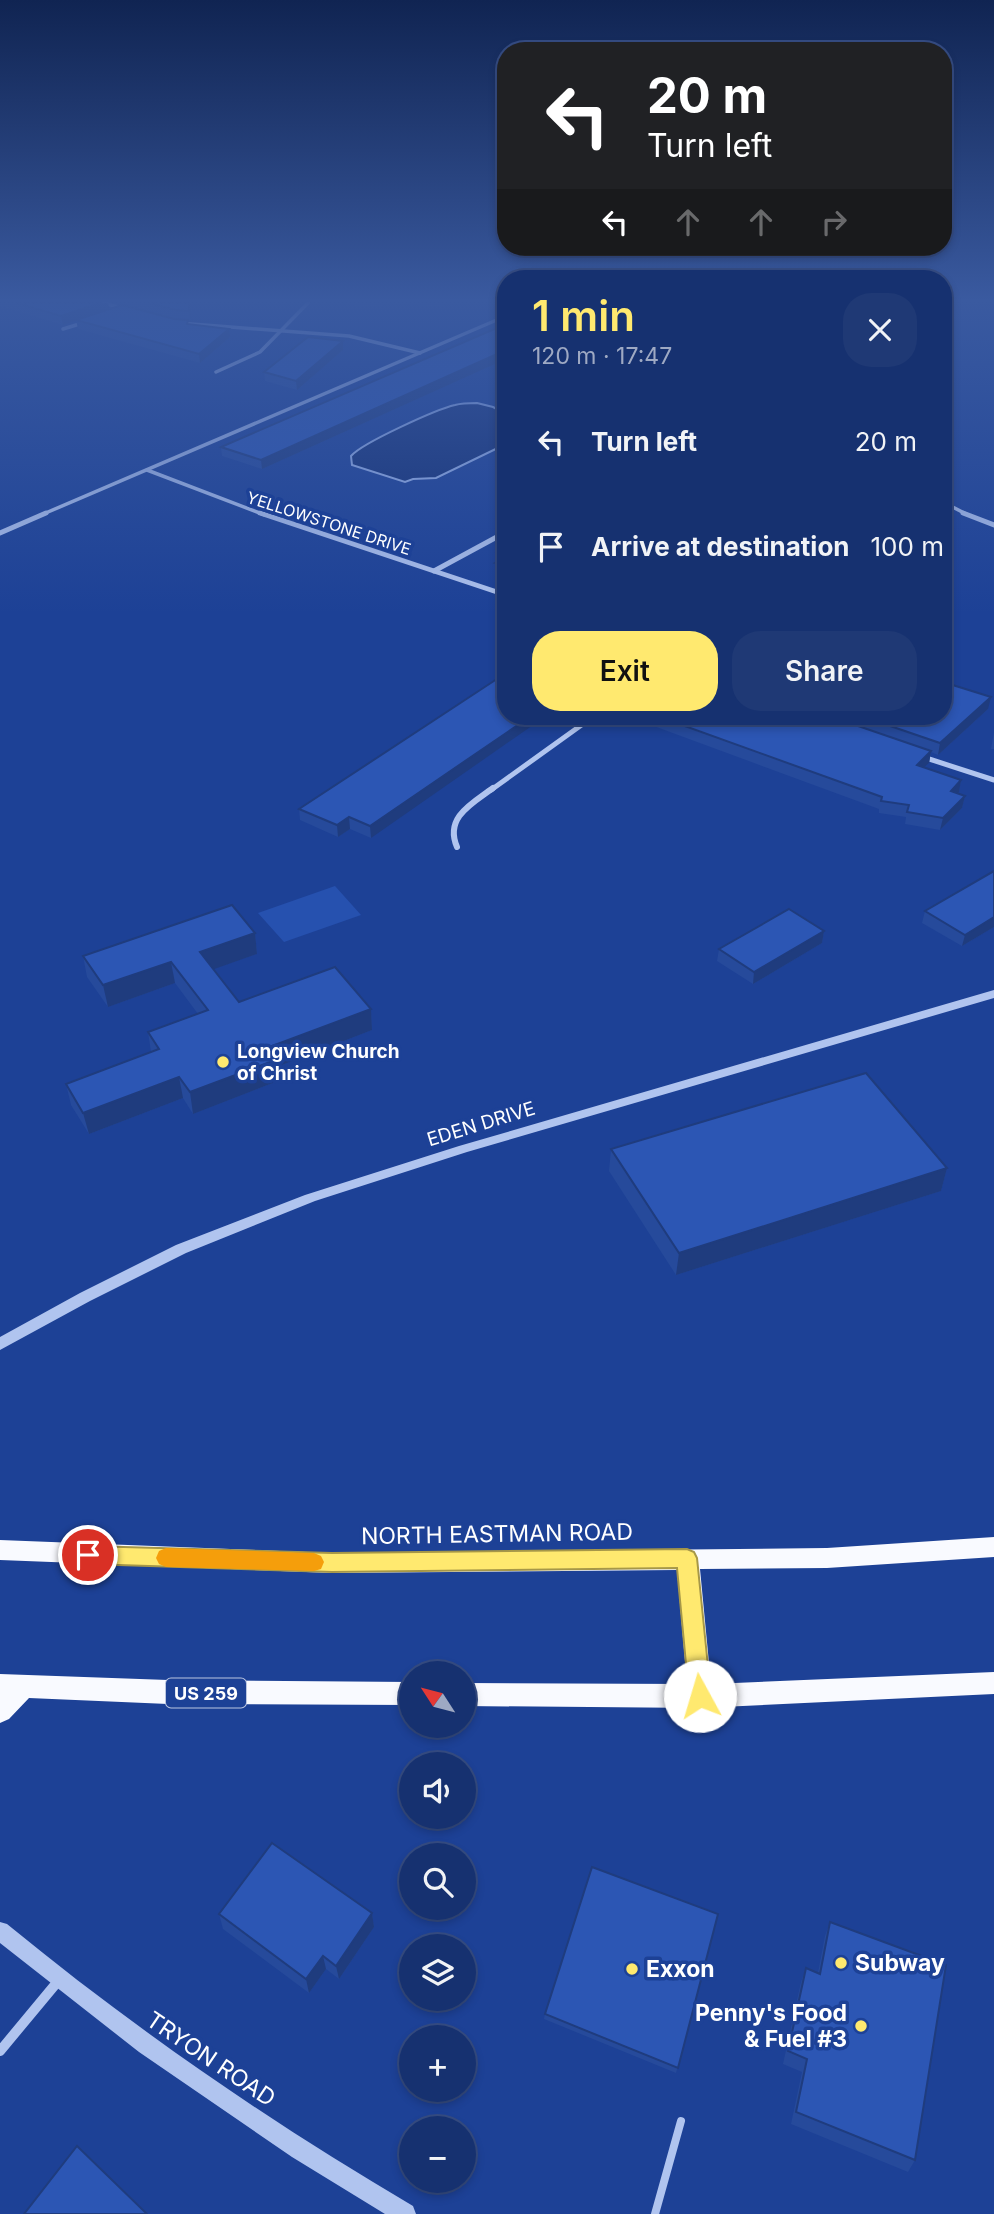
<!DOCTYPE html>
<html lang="en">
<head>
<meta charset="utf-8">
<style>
  :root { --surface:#163170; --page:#1f3975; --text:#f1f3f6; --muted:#9ea9c3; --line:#354c83; --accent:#ffe96f }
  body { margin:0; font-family:Inter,sans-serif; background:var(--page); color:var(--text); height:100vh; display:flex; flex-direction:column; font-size:26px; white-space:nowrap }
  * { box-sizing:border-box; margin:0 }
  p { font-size:23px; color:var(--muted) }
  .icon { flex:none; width:38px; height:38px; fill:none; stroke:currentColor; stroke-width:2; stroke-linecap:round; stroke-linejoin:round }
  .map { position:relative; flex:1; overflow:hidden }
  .side { position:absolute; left:497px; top:270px; width:455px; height:455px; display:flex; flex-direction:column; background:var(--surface); border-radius:28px; box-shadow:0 4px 10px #0003,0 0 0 2px var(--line) }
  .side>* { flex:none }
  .banner { position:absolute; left:497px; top:42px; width:455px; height:214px; border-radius:28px; box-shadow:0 4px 10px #0003,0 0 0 2px var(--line); background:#202124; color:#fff; overflow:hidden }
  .needle { width:46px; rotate:306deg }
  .buttons { position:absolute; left:399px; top:1661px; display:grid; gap:14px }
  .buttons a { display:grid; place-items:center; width:77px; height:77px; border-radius:50%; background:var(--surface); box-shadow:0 4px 10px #0003,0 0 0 2px var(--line); font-size:35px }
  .pin { position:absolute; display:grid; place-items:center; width:60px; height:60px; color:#fff; margin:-30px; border:4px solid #fff; border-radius:50%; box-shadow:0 2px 7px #0007 }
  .me { position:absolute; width:77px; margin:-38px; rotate:354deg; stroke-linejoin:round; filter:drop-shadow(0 0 5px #0008) }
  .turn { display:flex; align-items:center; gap:24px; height:147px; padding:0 35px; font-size:32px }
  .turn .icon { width:91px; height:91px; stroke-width:2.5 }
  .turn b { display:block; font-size:49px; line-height:60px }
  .lanes { display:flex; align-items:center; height:66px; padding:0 35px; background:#0003; justify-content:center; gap:35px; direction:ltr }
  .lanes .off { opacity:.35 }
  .round { display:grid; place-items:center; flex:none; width:74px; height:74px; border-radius:28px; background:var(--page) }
  .head { display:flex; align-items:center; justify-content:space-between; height:119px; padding:0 35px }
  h1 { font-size:42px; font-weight:600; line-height:52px; color:var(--accent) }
  .primary-button { display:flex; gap:14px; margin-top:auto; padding:14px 35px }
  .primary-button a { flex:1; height:80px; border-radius:28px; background:var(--accent); color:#111; font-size:28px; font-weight:600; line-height:80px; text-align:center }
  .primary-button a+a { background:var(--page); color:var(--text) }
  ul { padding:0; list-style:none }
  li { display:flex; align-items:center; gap:21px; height:105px; padding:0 35px }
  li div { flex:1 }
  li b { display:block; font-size:26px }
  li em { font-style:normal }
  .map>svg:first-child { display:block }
</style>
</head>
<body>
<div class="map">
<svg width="994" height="2214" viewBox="0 0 994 2214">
  <rect width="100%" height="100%" fill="#1d4196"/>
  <path fill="#2651af" d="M 335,886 L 361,915 L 284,942 L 258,913 Z"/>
  <path fill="#143074" stroke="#a4bdf1" stroke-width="2" d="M 477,403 L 493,407 L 506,414 L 506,444 L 436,478 L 413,479 L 405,482 L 352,465 L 351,456 C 362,443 437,409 455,405 C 462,403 470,403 477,403 Z"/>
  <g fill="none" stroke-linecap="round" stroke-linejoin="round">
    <path stroke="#b0c4ef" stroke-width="8" d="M 655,2214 L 681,2121"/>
    <g stroke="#b0c4ef" stroke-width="3.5">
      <path d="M 104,303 L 124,309"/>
      <path d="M 179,323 L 349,336 L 420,353"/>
      <path d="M 63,329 L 86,322"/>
      <path d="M 216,372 L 260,352 L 308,303"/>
      <path d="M 147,470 L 265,515"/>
      <path d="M 943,502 L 968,515"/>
      <path d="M 41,515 L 506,316"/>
    </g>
    <g stroke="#b0c4ef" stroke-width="5">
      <path d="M 260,513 L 506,595"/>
      <path d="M 963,513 L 994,525"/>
      <path d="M 0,533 L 46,513"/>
      <path d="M 434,571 L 506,532"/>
      <path d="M 923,757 L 994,780"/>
      <path d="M 491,790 L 594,716"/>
    </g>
    <path stroke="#b0c4ef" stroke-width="6" d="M 457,847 C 444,817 473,803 493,788"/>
    <path stroke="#b0c4ef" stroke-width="10" d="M 0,2051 L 59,1980"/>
    <g fill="#b0c4ef" fill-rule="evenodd">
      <path d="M 994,990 L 994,998 L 467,1152 L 315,1201 L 186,1253 L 90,1301 L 0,1350 L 0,1337 L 80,1293 L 176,1245 L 305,1195 L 459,1146 Z"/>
      <path d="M 0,1922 L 7,1924 C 135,2029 270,2122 413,2206 L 416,2214 L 385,2214 L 292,2157 L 139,2052 L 0,1943 Z"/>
    </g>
    <g fill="#f9faff" fill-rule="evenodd">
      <path d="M 994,1537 L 994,1557 L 827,1568 L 700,1569 L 711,1684 L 994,1672 L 994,1694 L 700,1708 L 464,1706 L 464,1683 L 687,1684 L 677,1570 L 332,1573 L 0,1560 L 0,1540 L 332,1553 L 827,1548 Z"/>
      <path d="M 0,1674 L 168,1680 L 411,1682 L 411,1705 L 168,1704 L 29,1698 L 9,1719 L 0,1723 Z"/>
    </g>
  </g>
  <g fill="#264a9b">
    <path d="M 0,303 L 108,303 L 109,309 L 63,325 L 0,306 Z"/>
    <path d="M 121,303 L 191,303 L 190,320 L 177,319 Z"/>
    <path d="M 349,303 L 384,303 L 381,307 L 349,305 Z"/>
    <path d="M 393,303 L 444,303 L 441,307 Z"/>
    <path d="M 174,319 L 188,320 L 188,324 L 230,337 L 200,363 L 78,329 L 76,320 Z"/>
    <path d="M 506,324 L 506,359 L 262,469 L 222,456 L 221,447 Z"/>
    <path d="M 343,341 L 343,350 L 297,390 L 265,381 L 264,372 Z"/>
    <path d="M 506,547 L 506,576 L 495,573 L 497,552 Z"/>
    <path d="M 506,673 L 371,838 L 350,829 L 338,837 L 300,820 L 299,809 Z"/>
    <path d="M 988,709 L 938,755 L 931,752 L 929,763 L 924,767 L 961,780 L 959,792 L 957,793 L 965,796 L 962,808 L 940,830 L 905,824 L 906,817 L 879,813 L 879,809 L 632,718 L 632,716 L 943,716 Z"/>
    <path d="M 994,732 L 994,749 L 991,749 Z"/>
    <path d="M 994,871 L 994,927 L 962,946 L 922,923 L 925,911 Z"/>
    <path d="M 824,931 L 822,943 L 753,984 L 717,961 L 719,949 Z"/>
    <path d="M 255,933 L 257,954 L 213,969 L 239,1002 L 371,1009 L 372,1030 L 274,1068 L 275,1082 L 193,1114 L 183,1098 L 89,1134 L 71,1105 L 66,1084 L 151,1052 L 148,1032 L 198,1014 L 175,983 L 108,1007 L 87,977 L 83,956 Z"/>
    <path d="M 611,1149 L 947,1168 L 941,1191 L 676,1275 L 609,1171 Z"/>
    <path d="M 372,1913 L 374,1927 L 339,1979 L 326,1969 L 309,1993 L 223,1929 L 219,1914 Z"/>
    <path d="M 718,1914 L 676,2073 L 544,2019 L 545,2014 Z"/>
    <path d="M 830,1922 L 915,2160 L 908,2172 L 791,2124 L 802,2072 L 783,2064 L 801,1982 L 806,1968 L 818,1973 L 825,1936 Z"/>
  </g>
  <g fill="#1f3c7e">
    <path d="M 100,303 L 108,303 L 109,309 L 63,325 L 61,316 Z"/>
    <path d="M 189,303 L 191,303 L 190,320 L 189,311 Z"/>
    <path d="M 229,329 L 230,337 L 200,363 L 199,354 Z"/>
    <path d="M 343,341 L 343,350 L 297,390 L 296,381 Z"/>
    <path d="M 506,350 L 506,359 L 262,469 L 261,460 Z"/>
    <path d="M 991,697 L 988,709 L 938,755 L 940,743 Z"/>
    <path d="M 531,716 L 546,716 L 371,838 L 370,826 Z"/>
    <path d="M 931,751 L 929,763 L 914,776 L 917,765 Z"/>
    <path d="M 961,780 L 959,792 L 948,803 L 951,791 Z"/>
    <path d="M 965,796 L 962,808 L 940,830 L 943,818 Z"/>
    <path d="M 349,817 L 350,829 L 338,837 L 337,825 Z"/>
    <path d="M 994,917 L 994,927 L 962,946 L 965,935 Z"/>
    <path d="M 824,931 L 822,943 L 753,984 L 754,972 Z"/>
    <path d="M 255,933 L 257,954 L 203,973 L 200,952 Z"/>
    <path d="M 171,962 L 175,983 L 108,1007 L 103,985 Z"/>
    <path d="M 371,1009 L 372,1030 L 274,1068 L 275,1082 L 193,1114 L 190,1092 L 264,1049 Z"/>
    <path d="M 179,1077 L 183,1098 L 89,1134 L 83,1113 Z"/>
    <path d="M 947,1168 L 941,1191 L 676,1275 L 679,1253 Z"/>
    <path d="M 372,1913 L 374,1927 L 339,1979 L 336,1966 Z"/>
    <path d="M 323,1956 L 326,1969 L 309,1993 L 306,1979 Z"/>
  </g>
  <g fill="#2c56b4" stroke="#1f3c7e" stroke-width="2">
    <path d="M 17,303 L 100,303 L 61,316 Z"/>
    <path d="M 149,303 L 189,303 L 189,311 L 176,310 Z"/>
    <path d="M 122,305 L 174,319 L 188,320 L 187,324 L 229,329 L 199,354 L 76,320 Z"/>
    <path d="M 506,324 L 506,350 L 261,460 L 221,447 Z"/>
    <path d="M 308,337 L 343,341 L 296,381 L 264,372 Z"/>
    <path d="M 506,547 L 506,555 L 497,552 Z"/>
    <path d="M 506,556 L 506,566 L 495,563 Z"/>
    <path d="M 506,673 L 506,716 L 531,716 L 370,826 L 349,817 L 337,825 L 299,809 Z"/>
    <path d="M 943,682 L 991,697 L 940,743 L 861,716 L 943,716 Z"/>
    <path d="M 657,716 L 829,716 L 931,751 L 917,765 L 961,780 L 951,791 L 965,796 L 943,818 L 907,812 L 909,805 L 881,801 L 882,797 Z"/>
    <path d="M 994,871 L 994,917 L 965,935 L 925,911 Z"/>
    <path d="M 232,905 L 255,933 L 200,952 L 239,1002 L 335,967 L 371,1009 L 264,1049 L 273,1061 L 190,1092 L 179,1077 L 83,1113 L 66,1084 L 159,1049 L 148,1032 L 208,1010 L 171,962 L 103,985 L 83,956 Z"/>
    <path d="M 789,909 L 824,931 L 754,972 L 719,949 Z"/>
    <path d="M 866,1073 L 947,1168 L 679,1253 L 611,1149 Z"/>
    <path d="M 272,1843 L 372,1913 L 336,1966 L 323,1956 L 306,1979 L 219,1914 Z"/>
    <path d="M 592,1867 L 718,1914 L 678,2068 L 545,2014 Z"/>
    <path d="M 830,1922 L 946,1965 L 915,2160 L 796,2112 L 807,2059 L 788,2051 L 806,1968 L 820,1974 Z"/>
    <path d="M 77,2146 L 147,2214 L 24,2214 Z"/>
  </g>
  <linearGradient id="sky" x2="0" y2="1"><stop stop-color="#102452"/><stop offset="0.49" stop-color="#3a5aa0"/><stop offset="1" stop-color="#3a5aa0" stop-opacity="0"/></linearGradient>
  <rect width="994" height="613" fill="url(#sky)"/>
  <path fill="#ffe96f" stroke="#a69748" stroke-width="2" d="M 88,1546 L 332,1553 L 687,1549 L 694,1552 L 697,1558 L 711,1696 L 708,1703 L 700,1706 L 693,1703 L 689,1696 L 677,1568 L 332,1572 L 88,1564 L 81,1562 L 78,1555 L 81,1549 Z"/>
  <path fill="#f59e0b" d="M 166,1548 L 314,1553 L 321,1556 L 324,1562 L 321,1569 L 314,1571 L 166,1567 L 159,1564 L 156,1558 L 159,1551 Z"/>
  <g fill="#ffe96f" stroke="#1d4196" stroke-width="2.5">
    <circle cx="223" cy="1062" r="7"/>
    <circle cx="841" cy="1963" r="7"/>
    <circle cx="632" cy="1969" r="7"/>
    <circle cx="861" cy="2026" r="7"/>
  </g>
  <g text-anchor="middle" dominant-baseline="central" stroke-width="7" stroke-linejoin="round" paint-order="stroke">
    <g font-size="16" fill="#fff" stroke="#1d4196">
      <text transform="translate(329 523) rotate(18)">YELLOWSTONE DRIVE</text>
    </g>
    <rect fill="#1d4196" stroke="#bbc6e0" stroke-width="2" x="166" y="1678.5" width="80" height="29" rx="5"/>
    <g font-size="18" font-weight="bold" fill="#fff">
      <text x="206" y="1693">US 259</text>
    </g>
    <g font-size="19" font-weight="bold" fill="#fff" stroke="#1d4196" text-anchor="start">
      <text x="237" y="1051">Longview Church<tspan x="237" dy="22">of Christ</tspan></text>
    </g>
    <g font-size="19" fill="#fff" stroke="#1d4196">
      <text transform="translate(481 1124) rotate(-17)">EDEN DRIVE</text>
    </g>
    <g font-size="23" fill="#fff" stroke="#1d4196">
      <text transform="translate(497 1534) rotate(-1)">NORTH EASTMAN ROAD</text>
      <text transform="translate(211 2059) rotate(34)">TRYON ROAD</text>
    </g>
    <g font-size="23" font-weight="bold" fill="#fff" stroke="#1d4196" text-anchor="start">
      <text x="855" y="1963">Subway</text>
      <text x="646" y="1969">Exxon</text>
      <text x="847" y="2013" text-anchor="end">Penny's Food<tspan x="847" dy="26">&amp; Fuel #3</tspan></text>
    </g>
  </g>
</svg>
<div class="buttons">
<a><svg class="needle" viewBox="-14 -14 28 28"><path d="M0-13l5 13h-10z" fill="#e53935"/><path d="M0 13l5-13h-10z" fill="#9ea9c3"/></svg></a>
<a><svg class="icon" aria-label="sound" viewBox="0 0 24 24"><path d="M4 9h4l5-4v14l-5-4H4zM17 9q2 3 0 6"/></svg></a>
<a><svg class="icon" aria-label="search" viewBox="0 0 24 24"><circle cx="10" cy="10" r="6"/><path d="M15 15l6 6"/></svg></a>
<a><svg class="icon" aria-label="layers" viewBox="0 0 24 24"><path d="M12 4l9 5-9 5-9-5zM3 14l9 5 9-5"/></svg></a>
<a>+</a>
<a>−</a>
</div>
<div class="pin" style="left:88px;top:1555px;background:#d93025"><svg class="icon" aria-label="arrive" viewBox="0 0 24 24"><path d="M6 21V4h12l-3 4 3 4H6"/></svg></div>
<svg class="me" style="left:700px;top:1696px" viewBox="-20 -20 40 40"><circle r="19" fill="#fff"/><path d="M0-13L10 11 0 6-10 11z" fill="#ffe96f"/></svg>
<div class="banner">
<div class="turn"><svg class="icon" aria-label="left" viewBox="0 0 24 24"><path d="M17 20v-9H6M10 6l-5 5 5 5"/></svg><div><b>20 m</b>Turn left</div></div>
<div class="lanes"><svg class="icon" aria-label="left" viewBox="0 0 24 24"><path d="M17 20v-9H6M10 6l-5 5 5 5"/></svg><svg class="icon off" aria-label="ahead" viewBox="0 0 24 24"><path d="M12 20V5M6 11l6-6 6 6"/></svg><svg class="icon off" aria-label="ahead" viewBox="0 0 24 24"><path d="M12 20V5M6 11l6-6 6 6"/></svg><svg class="icon off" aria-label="right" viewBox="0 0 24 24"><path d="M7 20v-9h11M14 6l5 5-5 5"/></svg></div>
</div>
<section class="side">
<div class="head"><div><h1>1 min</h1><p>120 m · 17:47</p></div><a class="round"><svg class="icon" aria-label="close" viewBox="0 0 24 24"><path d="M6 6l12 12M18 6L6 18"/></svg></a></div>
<ul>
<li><svg class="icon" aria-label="left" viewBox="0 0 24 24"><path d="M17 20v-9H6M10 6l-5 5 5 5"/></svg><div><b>Turn left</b></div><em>20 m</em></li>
<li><svg class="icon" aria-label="arrive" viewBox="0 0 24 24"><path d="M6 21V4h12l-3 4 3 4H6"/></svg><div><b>Arrive at destination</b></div><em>100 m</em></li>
</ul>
<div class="primary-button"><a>Exit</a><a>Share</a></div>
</section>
</div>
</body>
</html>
